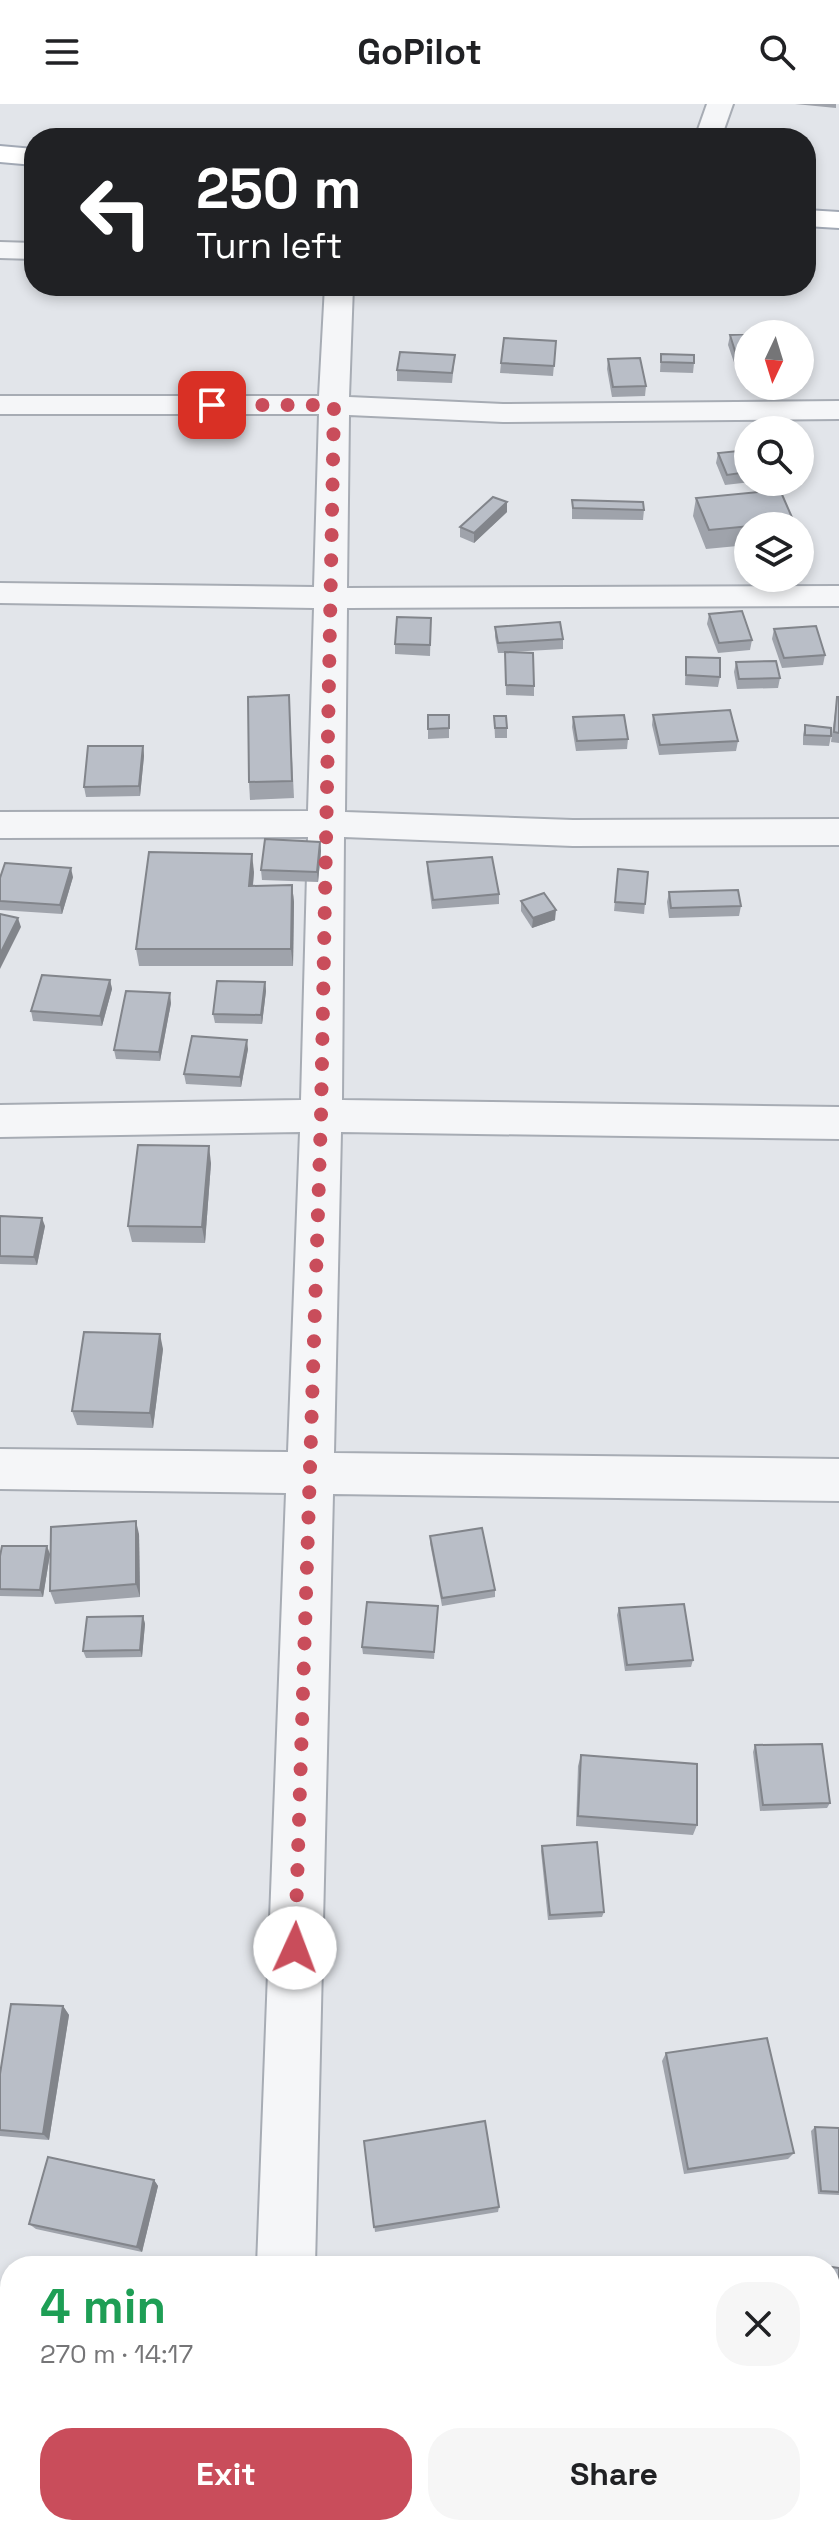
<!DOCTYPE html>
<html lang="en">
<head>
<meta charset="utf-8">
<style>
  :root { --surface:#fff; --page:#f6f6f6; --text:#202124; --muted:#757577; --accent:#c94d5b }
  body { margin:0; font-family:"Space Grotesk",sans-serif; background:var(--page); color:var(--text); height:100vh; display:flex; flex-direction:column; font-size:30px; white-space:nowrap }
  * { box-sizing:border-box; margin:0 }
  p { font-size:26px; color:var(--muted) }
  .icon { flex:none; width:44px; height:44px; fill:none; stroke:currentColor; stroke-width:2; stroke-linecap:round; stroke-linejoin:round }
  .map { position:relative; flex:1; overflow:hidden }
  .panel { position:absolute; left:0px; top:2152px; width:840px; height:280px; display:flex; flex-direction:column; background:var(--surface); border-radius:32px 32px 0 0; box-shadow:0 4px 12px #0003 }
  .panel>* { flex:none }
  .hud { position:absolute; left:24px; top:24px; width:792px; height:168px; border-radius:32px; box-shadow:0 4px 12px #0003; background:#202124; color:#fff; overflow:hidden }
  .needle { width:52px; rotate:184deg }
  .tools { position:absolute; left:734px; top:216px; display:grid; gap:16px }
  .tools a { display:grid; place-items:center; width:80px; height:80px; border-radius:50%; background:var(--surface); box-shadow:0 4px 12px #0003; font-size:40px }
  .pin { position:absolute; display:grid; place-items:center; width:68px; height:68px; color:#fff; margin:-34px; border-radius:16px; box-shadow:0 4px 12px #0006 }
  .me { position:absolute; width:88px; margin:-44px; rotate:2deg; stroke-linejoin:round; filter:drop-shadow(0 0 6px #0008) }
  .turn { display:flex; align-items:center; gap:28px; height:168px; padding:0 40px; font-size:36px }
  .turn .icon { width:104px; height:104px; stroke-width:2.5 }
  .turn b { display:block; font-size:56px; line-height:68px }
  .round { display:grid; place-items:center; flex:none; width:84px; height:84px; border-radius:32px; background:var(--page) }
  .overview { display:flex; align-items:center; justify-content:space-between; height:136px; padding:0 40px }
  h1 { font-size:48px; font-weight:700; line-height:60px; color:#1e9e55 }
  .primary-button { display:flex; gap:16px; margin-top:auto; padding:16px 40px }
  .primary-button a { flex:1; height:92px; border-radius:32px; background:var(--accent); color:#fff; font-size:32px; font-weight:700; line-height:92px; text-align:center }
  .primary-button a+a { background:var(--page); color:var(--text) }
  header { display:flex; justify-content:space-between; align-items:center; height:104px; padding:0 40px; background:var(--surface); font-size:36px; font-weight:700 }
  .map>svg:first-child { display:block }
</style>
</head>
<body>
<header><svg class="icon" aria-label="menu" viewBox="0 0 24 24"><path d="M4 6h16M4 12h16M4 18h16"/></svg>GoPilot<svg class="icon" aria-label="search" viewBox="0 0 24 24"><circle cx="10" cy="10" r="6"/><path d="M15 15l6 6"/></svg></header>
<div class="map">
<svg width="839" height="2432" viewBox="0 0 839 2432">
  <rect width="100%" height="100%" fill="#e2e5ea"/>
  <g fill="none" stroke-linecap="round" stroke-linejoin="round">
    <defs>
      <g id="street">
        <path d="M 707,0 L 733,0 L 721,34 L 695,34 Z"/>
        <path d="M 0,138 L 34,139 L 34,155 L 0,154 Z"/>
        <path d="M 325,182 L 353,182 L 349,293 L 503,300 L 839,297 L 839,315 L 503,318 L 349,311 L 347,484 L 839,482 L 839,502 L 347,504 L 345,708 L 573,716 L 839,715 L 839,741 L 573,742 L 344,733 L 342,996 L 839,1003 L 839,1035 L 341,1028 L 334,1349 L 839,1355 L 839,1397 L 333,1390 L 315,2162 L 257,2162 L 286,1389 L 0,1385 L 0,1345 L 288,1348 L 300,1028 L 0,1033 L 0,1001 L 301,996 L 308,733 L 0,734 L 0,708 L 308,707 L 314,504 L 0,499 L 0,479 L 314,483 L 319,310 L 0,310 L 0,292 L 319,292 Z"/>
        <path d="M 248,2422 L 310,2422 L 309,2432 L 247,2432 Z"/>
      </g>
      <g id="primary">
        <path d="M 0,42 L 34,45 L 34,61 L 0,58 Z"/>
        <path d="M 806,106 L 839,108 L 839,124 L 806,122 Z"/>
      </g>
    </defs>
    <use href="#street" stroke="#a7acb4" stroke-width="4"/>
    <use href="#primary" stroke="#a2a9b5" stroke-width="4"/>
    <use href="#street" fill="#f5f6f8" fill-rule="evenodd"/>
    <use href="#primary" fill="#fff" fill-rule="evenodd"/>
  </g>
  <g fill="#9fa3ab">
    <path d="M 795,0 L 836,0 L 836,4 Z"/>
    <path d="M 748,230 L 748,270 L 738,270 L 728,241 L 730,231 Z"/>
    <path d="M 556,237 L 553,272 L 500,269 L 501,259 Z"/>
    <path d="M 661,250 L 694,259 L 693,269 L 660,268 Z"/>
    <path d="M 455,251 L 452,279 L 397,277 L 397,266 Z"/>
    <path d="M 608,255 L 646,282 L 645,292 L 612,293 L 607,265 Z"/>
    <path d="M 748,346 L 748,378 L 751,378 L 725,381 L 716,359 L 718,349 Z"/>
    <path d="M 696,394 L 794,418 L 793,422 L 748,422 L 748,441 L 706,445 L 693,412 Z"/>
    <path d="M 572,396 L 644,406 L 643,416 L 572,415 Z"/>
    <path d="M 507,408 L 474,439 L 460,433 L 460,423 Z"/>
    <path d="M 709,510 L 752,536 L 750,546 L 718,549 L 707,520 Z"/>
    <path d="M 431,514 L 430,552 L 395,550 L 395,540 Z"/>
    <path d="M 495,523 L 563,535 L 563,545 L 510,548 L 534,582 L 534,592 L 506,591 L 505,549 L 498,549 L 495,533 Z"/>
    <path d="M 774,525 L 825,551 L 823,561 L 782,564 L 772,535 Z"/>
    <path d="M 686,553 L 720,573 L 718,583 L 685,581 Z"/>
    <path d="M 736,558 L 780,574 L 778,584 L 737,585 L 734,568 Z"/>
    <path d="M 289,591 L 294,694 L 250,696 L 249,678 Z"/>
    <path d="M 837,593 L 839,593 L 839,639 L 831,638 Z"/>
    <path d="M 428,611 L 449,611 L 449,634 L 428,635 Z"/>
    <path d="M 653,611 L 738,637 L 736,647 L 659,651 L 652,621 Z"/>
    <path d="M 494,612 L 507,624 L 507,634 L 495,634 Z"/>
    <path d="M 573,613 L 628,635 L 627,645 L 576,647 L 572,623 Z"/>
    <path d="M 805,621 L 831,632 L 829,642 L 803,641 L 803,631 Z"/>
    <path d="M 143,642 L 144,652 L 140,692 L 86,693 L 84,683 Z"/>
    <path d="M 320,738 L 321,747 L 318,778 L 262,776 L 261,766 Z"/>
    <path d="M 427,758 L 499,790 L 499,800 L 432,805 L 427,767 Z"/>
    <path d="M 618,765 L 648,768 L 644,810 L 614,807 Z"/>
    <path d="M 254,768 L 253,782 L 292,781 L 294,798 L 293,862 L 139,862 L 136,845 Z"/>
    <path d="M 73,773 L 62,810 L 0,806 L 0,774 Z"/>
    <path d="M 669,788 L 741,802 L 739,812 L 669,814 L 667,798 Z"/>
    <path d="M 521,797 L 555,816 L 532,824 L 521,807 Z"/>
    <path d="M 110,876 L 112,885 L 102,922 L 33,917 L 31,907 Z"/>
    <path d="M 265,878 L 266,887 L 262,920 L 215,919 L 213,910 Z"/>
    <path d="M 171,899 L 160,957 L 116,955 L 114,946 Z"/>
    <path d="M 248,945 L 241,983 L 186,980 L 184,970 Z"/>
    <path d="M 211,1059 L 205,1139 L 132,1138 L 128,1122 Z"/>
    <path d="M 0,1112 L 45,1122 L 37,1161 L 0,1160 Z"/>
    <path d="M 163,1245 L 153,1324 L 77,1321 L 72,1307 Z"/>
    <path d="M 139,1430 L 140,1493 L 55,1500 L 50,1487 Z"/>
    <path d="M 430,1432 L 495,1486 L 495,1493 L 442,1502 L 430,1439 Z"/>
    <path d="M 50,1450 L 43,1493 L 0,1492 L 0,1452 Z"/>
    <path d="M 438,1502 L 434,1555 L 363,1550 L 362,1543 Z"/>
    <path d="M 619,1504 L 693,1556 L 691,1563 L 625,1567 L 617,1511 Z"/>
    <path d="M 143,1512 L 145,1520 L 142,1553 L 86,1554 L 83,1547 Z"/>
    <path d="M 755,1641 L 830,1699 L 827,1704 L 760,1707 L 753,1648 Z"/>
    <path d="M 581,1651 L 697,1721 L 693,1731 L 576,1722 L 578,1662 Z"/>
    <path d="M 542,1742 L 604,1808 L 602,1813 L 548,1816 L 541,1747 Z"/>
    <path d="M 63,1902 L 69,1911 L 49,2036 L 0,2032 L 0,1970 Z"/>
    <path d="M 666,1949 L 794,2049 L 788,2055 L 684,2070 L 662,1957 Z"/>
    <path d="M 815,2023 L 839,2024 L 839,2091 L 818,2090 L 811,2027 Z"/>
    <path d="M 364,2037 L 499,2103 L 498,2108 L 375,2128 Z"/>
    <path d="M 154,2076 L 158,2082 L 142,2148 L 36,2125 L 29,2120 Z"/>
    <path d="M 832,2163 L 839,2164 L 839,2239 L 830,2237 L 830,2164 Z"/>
    <path d="M 839,2280 L 839,2400 L 835,2281 Z"/>
  </g>
  <g fill="#82858b">
    <path d="M 507,398 L 507,408 L 474,439 L 474,429 Z"/>
    <path d="M 143,642 L 144,652 L 140,692 L 139,682 Z"/>
    <path d="M 320,738 L 321,747 L 318,778 L 317,768 Z"/>
    <path d="M 252,750 L 254,768 L 251,799 L 249,782 Z"/>
    <path d="M 71,764 L 73,773 L 62,810 L 60,801 Z"/>
    <path d="M 292,781 L 294,798 L 293,862 L 291,845 Z"/>
    <path d="M 556,806 L 555,816 L 532,824 L 533,814 Z"/>
    <path d="M 18,814 L 21,823 L 0,865 L 0,850 Z"/>
    <path d="M 110,876 L 112,885 L 102,922 L 100,912 Z"/>
    <path d="M 265,878 L 266,887 L 262,920 L 261,911 Z"/>
    <path d="M 170,889 L 171,899 L 160,957 L 159,948 Z"/>
    <path d="M 247,936 L 248,945 L 241,983 L 240,973 Z"/>
    <path d="M 209,1042 L 211,1059 L 205,1139 L 202,1123 Z"/>
    <path d="M 42,1114 L 45,1122 L 37,1161 L 34,1153 Z"/>
    <path d="M 160,1230 L 163,1245 L 153,1324 L 150,1309 Z"/>
    <path d="M 136,1417 L 139,1430 L 140,1493 L 136,1480 Z"/>
    <path d="M 47,1442 L 50,1450 L 43,1493 L 40,1486 Z"/>
    <path d="M 143,1512 L 145,1520 L 142,1553 L 140,1546 Z"/>
    <path d="M 63,1902 L 69,1911 L 49,2036 L 43,2030 Z"/>
    <path d="M 154,2076 L 158,2082 L 142,2148 L 137,2143 Z"/>
  </g>
  <g fill="#b9bec7" stroke="#82858b" stroke-width="2">
    <path d="M 748,230 L 748,260 L 739,260 L 730,231 L 750,230 Z"/>
    <path d="M 504,234 L 556,237 L 554,262 L 501,259 Z"/>
    <path d="M 400,248 L 455,251 L 452,269 L 397,266 Z"/>
    <path d="M 661,250 L 694,251 L 694,259 L 661,258 Z"/>
    <path d="M 640,254 L 646,282 L 613,283 L 608,255 Z"/>
    <path d="M 748,346 L 748,368 L 727,371 L 718,349 Z"/>
    <path d="M 780,386 L 794,418 L 709,426 L 696,394 Z"/>
    <path d="M 493,393 L 507,398 L 474,429 L 460,423 Z"/>
    <path d="M 572,396 L 643,398 L 644,406 L 573,404 Z"/>
    <path d="M 742,507 L 752,536 L 719,539 L 709,510 Z"/>
    <path d="M 397,513 L 431,514 L 430,541 L 395,540 Z"/>
    <path d="M 560,518 L 563,535 L 498,539 L 495,523 Z"/>
    <path d="M 816,522 L 825,551 L 784,554 L 774,525 Z"/>
    <path d="M 505,548 L 533,549 L 534,582 L 506,581 Z"/>
    <path d="M 686,553 L 720,554 L 720,573 L 686,571 Z"/>
    <path d="M 776,557 L 780,574 L 739,575 L 736,558 Z"/>
    <path d="M 289,591 L 292,677 L 249,678 L 248,593 Z"/>
    <path d="M 837,593 L 839,593 L 839,629 L 834,628 Z"/>
    <path d="M 730,606 L 738,637 L 660,641 L 653,611 Z"/>
    <path d="M 428,611 L 449,611 L 449,624 L 428,625 Z"/>
    <path d="M 624,611 L 628,635 L 577,637 L 573,613 Z"/>
    <path d="M 494,612 L 506,612 L 507,624 L 495,624 Z"/>
    <path d="M 805,621 L 831,624 L 831,632 L 805,631 Z"/>
    <path d="M 88,642 L 143,642 L 139,682 L 84,683 Z"/>
    <path d="M 265,735 L 320,738 L 317,768 L 261,766 Z"/>
    <path d="M 149,748 L 252,750 L 249,782 L 292,781 L 291,845 L 136,845 Z"/>
    <path d="M 492,753 L 499,790 L 433,796 L 427,758 Z"/>
    <path d="M 5,759 L 71,764 L 60,801 L 0,797 L 0,774 Z"/>
    <path d="M 618,765 L 648,768 L 645,800 L 615,798 Z"/>
    <path d="M 738,786 L 741,802 L 671,804 L 669,788 Z"/>
    <path d="M 544,789 L 556,806 L 533,814 L 521,797 Z"/>
    <path d="M 0,810 L 18,814 L 0,850 Z"/>
    <path d="M 42,871 L 110,876 L 100,912 L 31,907 Z"/>
    <path d="M 217,877 L 265,878 L 261,911 L 213,910 Z"/>
    <path d="M 126,887 L 170,889 L 159,948 L 114,946 Z"/>
    <path d="M 192,932 L 247,936 L 240,973 L 184,970 Z"/>
    <path d="M 138,1041 L 209,1042 L 202,1123 L 128,1122 Z"/>
    <path d="M 0,1112 L 42,1114 L 34,1153 L 0,1152 Z"/>
    <path d="M 84,1228 L 160,1230 L 150,1309 L 72,1307 Z"/>
    <path d="M 136,1417 L 136,1480 L 50,1487 L 51,1423 Z"/>
    <path d="M 482,1424 L 495,1486 L 442,1494 L 430,1432 Z"/>
    <path d="M 2,1442 L 47,1442 L 40,1486 L 0,1485 L 0,1452 Z"/>
    <path d="M 367,1498 L 438,1502 L 434,1548 L 362,1543 Z"/>
    <path d="M 684,1500 L 693,1556 L 627,1561 L 619,1504 Z"/>
    <path d="M 143,1512 L 140,1546 L 83,1547 L 87,1513 Z"/>
    <path d="M 822,1640 L 830,1699 L 763,1701 L 755,1641 Z"/>
    <path d="M 581,1651 L 697,1660 L 697,1721 L 578,1712 Z"/>
    <path d="M 597,1738 L 604,1808 L 550,1811 L 542,1742 Z"/>
    <path d="M 11,1900 L 63,1902 L 43,2030 L 0,2026 L 0,1970 Z"/>
    <path d="M 767,1934 L 794,2049 L 688,2065 L 666,1949 Z"/>
    <path d="M 485,2017 L 499,2103 L 374,2123 L 364,2037 Z"/>
    <path d="M 815,2023 L 839,2024 L 839,2088 L 821,2087 Z"/>
    <path d="M 48,2053 L 154,2076 L 137,2143 L 29,2120 Z"/>
    <path d="M 832,2163 L 839,2164 L 839,2234 L 831,2233 Z"/>
    <path d="M 830,2389 L 834,2408 L 830,2409 Z"/>
  </g>
  <g fill="none" stroke-linecap="round" stroke-linejoin="round">
    <path stroke="#c94d5b" stroke-width="14" stroke-dasharray="0 25.2" d="M 212,301 L 334,301 L 321,1012 L 295,1844"/>
  </g>
</svg>
<div class="tools">
<a><svg class="needle" viewBox="-14 -14 28 28"><path d="M0-13l5 13h-10z" fill="#e53935"/><path d="M0 13l5-13h-10z" fill="#757577"/></svg></a>
<a><svg class="icon" aria-label="search" viewBox="0 0 24 24"><circle cx="10" cy="10" r="6"/><path d="M15 15l6 6"/></svg></a>
<a><svg class="icon" aria-label="layers" viewBox="0 0 24 24"><path d="M12 4l9 5-9 5-9-5zM3 14l9 5 9-5"/></svg></a>
</div>
<div class="pin" style="left:212px;top:301px;background:#d93025"><svg class="icon" aria-label="arrive" viewBox="0 0 24 24"><path d="M6 21V4h12l-3 4 3 4H6"/></svg></div>
<svg class="me" style="left:295px;top:1844px" viewBox="-20 -20 40 40"><circle r="19" fill="#fff"/><path d="M0-13L10 11 0 6-10 11z" fill="#c94d5b"/></svg>
<div class="hud">
<div class="turn"><svg class="icon" aria-label="left" viewBox="0 0 24 24"><path d="M17 20v-9H6M10 6l-5 5 5 5"/></svg><div><b>250 m</b>Turn left</div></div>
</div>
<section class="panel">
<div class="overview"><div><h1>4 min</h1><p>270 m · 14:17</p></div><a class="round"><svg class="icon" aria-label="close" viewBox="0 0 24 24"><path d="M6 6l12 12M18 6L6 18"/></svg></a></div>
<div class="primary-button"><a>Exit</a><a>Share</a></div>
</section>
</div>
</body>
</html>
